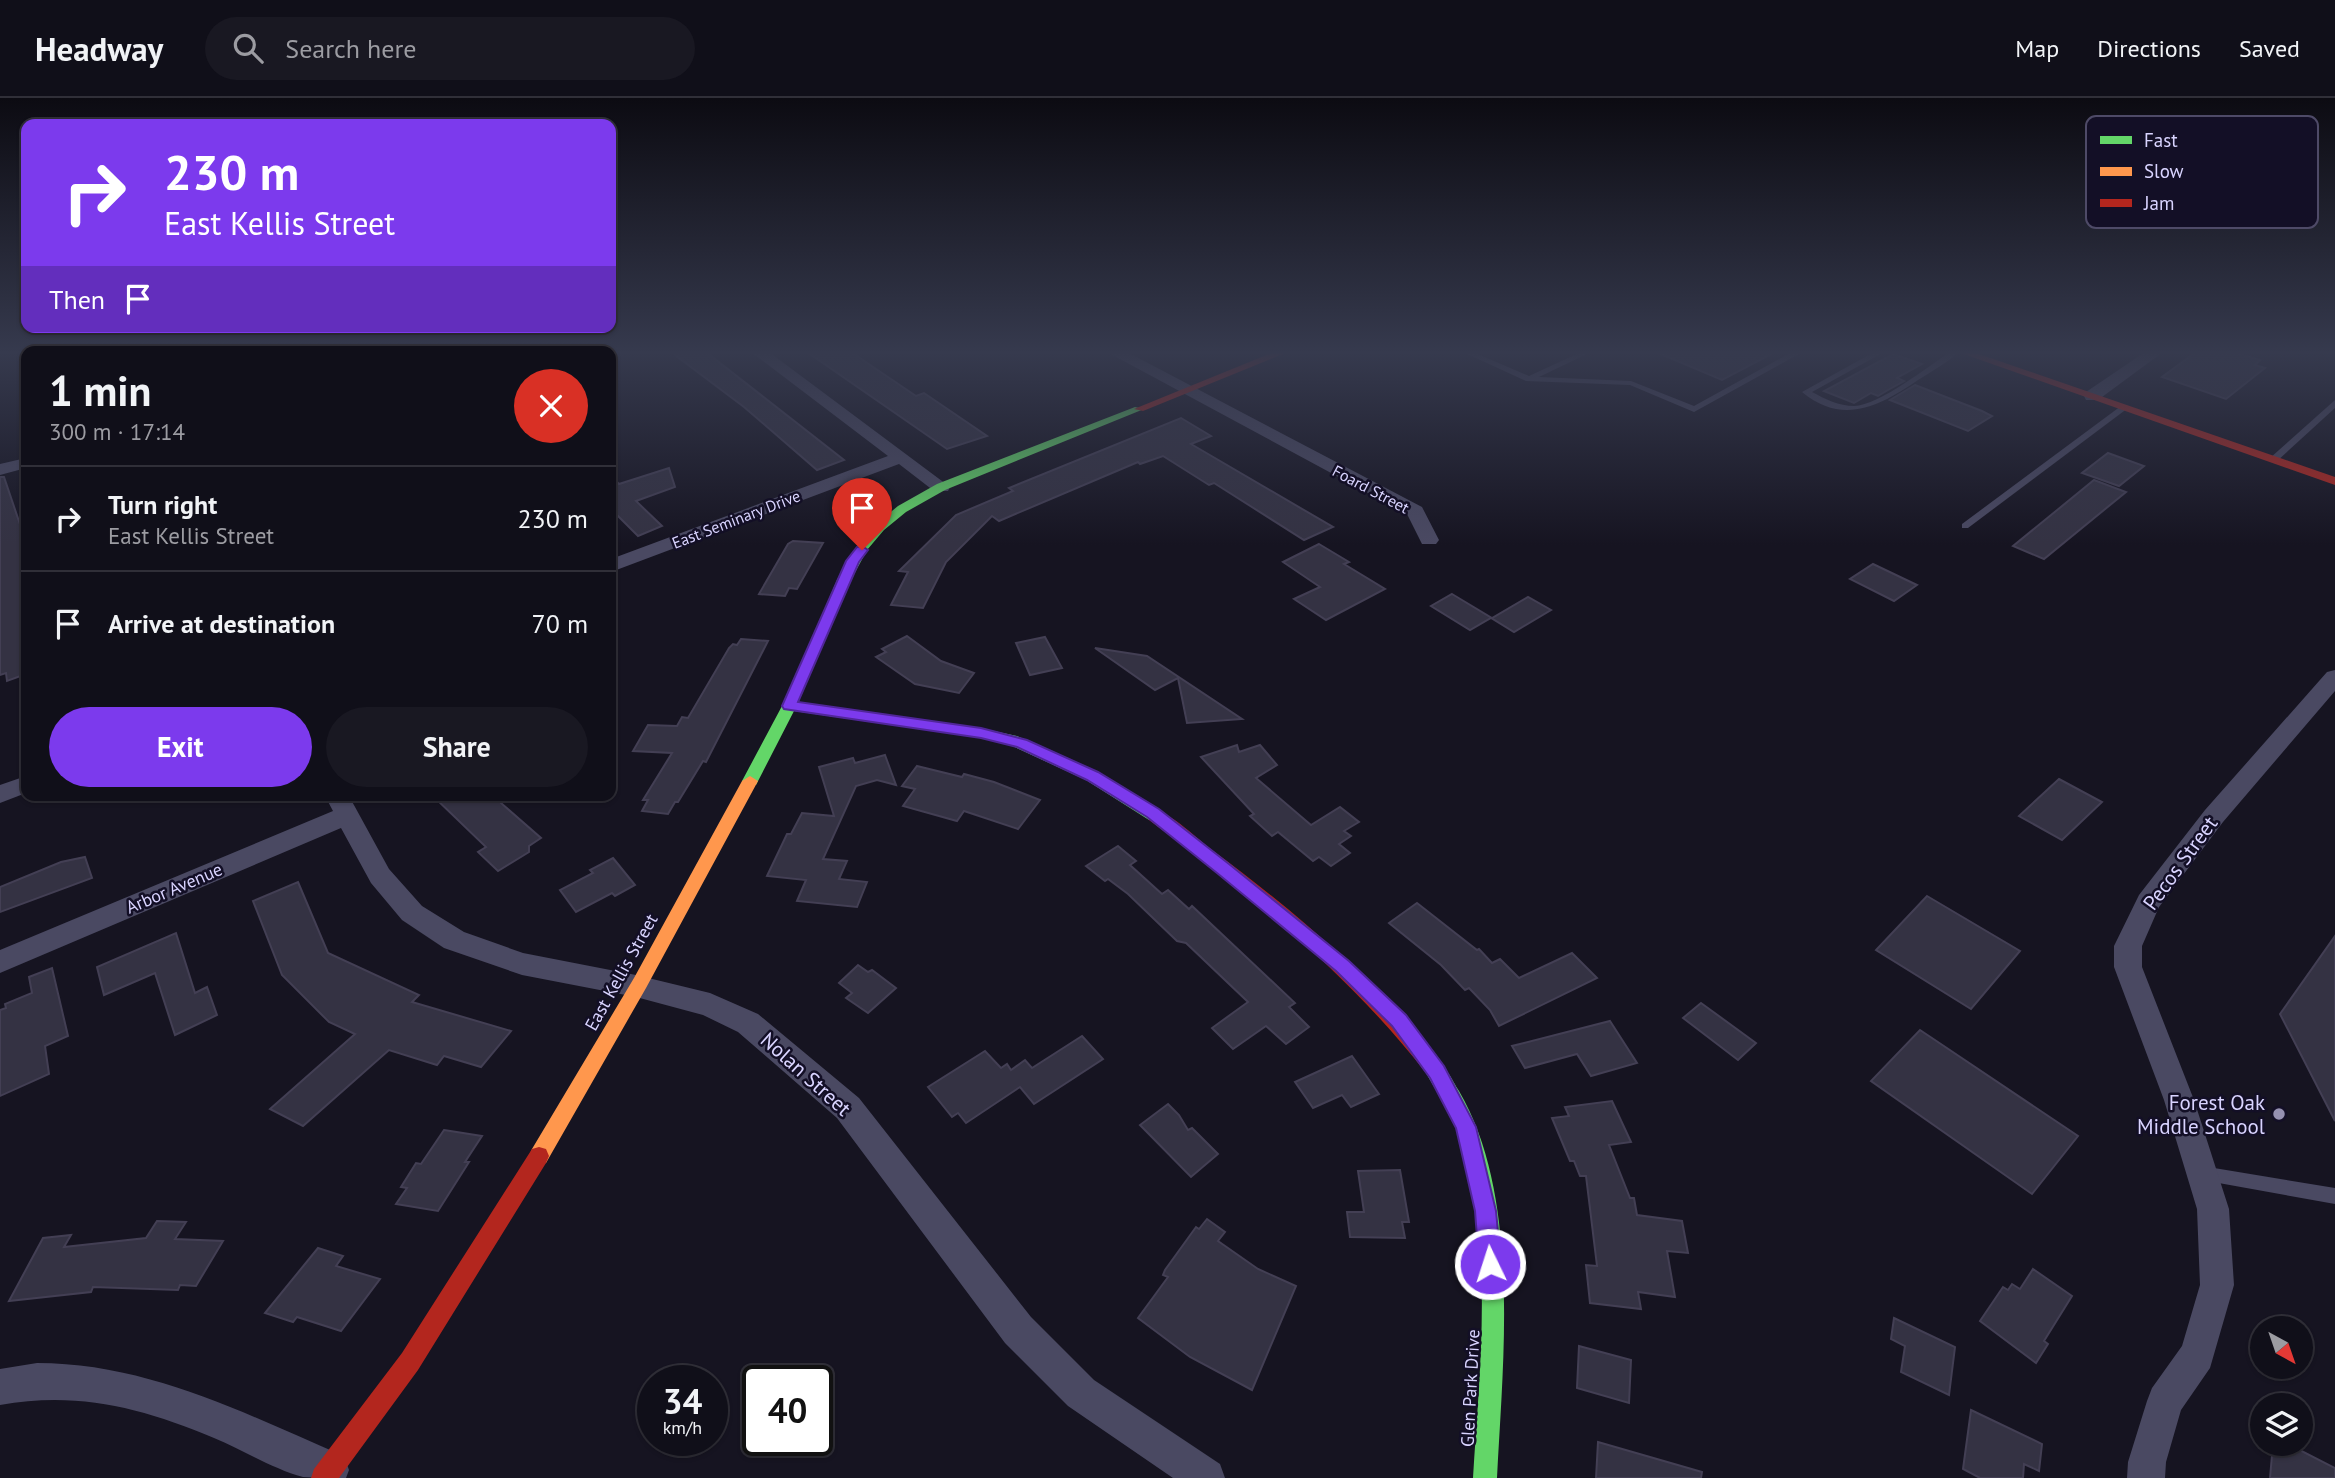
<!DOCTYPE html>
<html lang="en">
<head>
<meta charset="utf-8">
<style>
  :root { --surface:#100f19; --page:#191822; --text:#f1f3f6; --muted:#9c9ca2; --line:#302f38; --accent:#7c3aed }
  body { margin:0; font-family:"PT Sans",sans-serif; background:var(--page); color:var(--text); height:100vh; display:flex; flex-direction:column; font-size:26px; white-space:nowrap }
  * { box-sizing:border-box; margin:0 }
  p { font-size:23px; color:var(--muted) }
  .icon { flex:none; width:38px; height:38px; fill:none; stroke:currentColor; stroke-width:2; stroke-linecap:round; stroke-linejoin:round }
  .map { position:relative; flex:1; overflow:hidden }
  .panel { position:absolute; left:21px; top:248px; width:595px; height:455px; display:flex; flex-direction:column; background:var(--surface); border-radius:14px; box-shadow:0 2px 5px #0004,0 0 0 2px var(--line) }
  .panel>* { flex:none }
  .top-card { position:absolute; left:21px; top:21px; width:595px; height:214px; border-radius:14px; box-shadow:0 2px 5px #0004,0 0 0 2px var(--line); background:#7c3aed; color:#fff; overflow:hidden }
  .needle { width:46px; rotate:140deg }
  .tools { position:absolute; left:2250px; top:1218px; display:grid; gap:14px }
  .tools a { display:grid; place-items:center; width:63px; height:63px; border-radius:50%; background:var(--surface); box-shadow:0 2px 5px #0004,0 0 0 2px var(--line); font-size:35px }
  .speed { position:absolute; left:637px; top:1267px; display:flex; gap:14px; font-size:35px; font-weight:700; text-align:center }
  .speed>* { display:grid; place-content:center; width:91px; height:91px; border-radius:50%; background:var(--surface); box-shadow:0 2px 5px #0004,0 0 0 2px var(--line); line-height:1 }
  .speed small { font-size:18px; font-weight:400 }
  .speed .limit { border:4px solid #111; border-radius:10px; background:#fff; color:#111 }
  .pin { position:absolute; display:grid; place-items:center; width:60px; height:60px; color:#fff; margin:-72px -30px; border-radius:50% 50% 50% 0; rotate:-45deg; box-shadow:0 0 7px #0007 }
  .pin .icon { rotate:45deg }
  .me { position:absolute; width:77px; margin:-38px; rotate:356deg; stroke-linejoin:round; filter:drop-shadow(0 0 5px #0008) }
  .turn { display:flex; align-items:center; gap:24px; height:147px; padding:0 28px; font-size:32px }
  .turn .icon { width:91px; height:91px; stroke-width:2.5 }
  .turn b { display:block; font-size:49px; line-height:60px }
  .then { display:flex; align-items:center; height:66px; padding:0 28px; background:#0003; gap:14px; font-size:26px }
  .round { display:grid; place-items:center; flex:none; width:74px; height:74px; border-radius:37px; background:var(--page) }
  .overview { display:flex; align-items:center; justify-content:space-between; height:119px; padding:0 28px }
  h1 { font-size:42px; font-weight:700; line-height:52px }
  .cta { display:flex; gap:14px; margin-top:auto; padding:14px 28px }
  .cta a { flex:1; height:80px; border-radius:42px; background:var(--accent); color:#fff; font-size:28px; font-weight:700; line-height:80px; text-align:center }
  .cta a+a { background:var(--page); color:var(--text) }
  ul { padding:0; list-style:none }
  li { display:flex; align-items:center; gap:21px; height:105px; padding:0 28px; border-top:2px solid var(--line) }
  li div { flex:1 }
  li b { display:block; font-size:26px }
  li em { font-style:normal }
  header { display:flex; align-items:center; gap:42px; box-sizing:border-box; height:98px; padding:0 35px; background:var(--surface); border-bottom:2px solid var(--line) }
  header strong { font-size:33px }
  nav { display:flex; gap:38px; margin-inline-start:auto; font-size:24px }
  .search { width:490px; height:63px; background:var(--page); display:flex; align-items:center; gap:18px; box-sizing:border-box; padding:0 24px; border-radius:38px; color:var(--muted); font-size:26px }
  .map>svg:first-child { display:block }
</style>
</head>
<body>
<header>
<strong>Headway</strong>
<div class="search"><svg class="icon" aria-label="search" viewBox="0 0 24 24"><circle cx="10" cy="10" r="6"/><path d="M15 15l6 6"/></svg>Search here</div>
<nav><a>Map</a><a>Directions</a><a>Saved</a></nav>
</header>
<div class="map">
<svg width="2335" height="1380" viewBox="0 0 2335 1380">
  <rect width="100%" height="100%" fill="#161421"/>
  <g fill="#343243" stroke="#433f54" stroke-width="2">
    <path d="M 671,254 L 706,254 L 844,362 L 817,372 L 744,309 Z"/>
    <path d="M 807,254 L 851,254 L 916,298 L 924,295 L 987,338 L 947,351 Z"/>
    <path d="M 1656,254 L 1775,254 L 1722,282 Z"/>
    <path d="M 2196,254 L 2233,254 L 2260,262 L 2255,267 L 2265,270 L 2226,301 L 2162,279 Z"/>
    <path d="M 1893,256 L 1922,266 L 1897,280 L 1904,283 L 1888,292 L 1878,298 L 1871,295 L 1854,305 L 1824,293 Z"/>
    <path d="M 1915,287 L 1982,313 L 1992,318 L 1968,333 L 1890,302 Z"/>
    <path d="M 1181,320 L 1211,338 L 1191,346 L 1333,429 L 1304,442 L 1214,385 L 1209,387 L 1163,358 L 1140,366 L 1138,364 L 999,423 L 992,418 L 946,464 L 923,510 L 891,507 L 908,474 L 899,473 L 956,417 L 1013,393 L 1009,390 Z"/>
    <path d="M 2108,355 L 2144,368 L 2119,388 L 2082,375 Z"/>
    <path d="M 669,370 L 675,389 L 636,403 L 662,428 L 638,438 L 611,411 L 611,378 L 619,386 Z"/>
    <path d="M 0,379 L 4,379 L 26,444 L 26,576 L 7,583 L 6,575 L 0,577 Z"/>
    <path d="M 2094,382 L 2126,394 L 2044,461 L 2013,448 Z"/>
    <path d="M 793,443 L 823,445 L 797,491 L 789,490 L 785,498 L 759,496 L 788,446 Z"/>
    <path d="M 1319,446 L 1349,464 L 1344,466 L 1385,491 L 1326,522 L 1294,501 L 1320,489 L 1283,464 Z"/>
    <path d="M 1873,466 L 1917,487 L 1894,503 L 1850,481 Z"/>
    <path d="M 1452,496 L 1492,520 L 1528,499 L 1551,512 L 1514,534 L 1491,520 L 1470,532 L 1431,508 Z"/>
    <path d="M 907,538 L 941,563 L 974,575 L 959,595 L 915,586 L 876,559 L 886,554 L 882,551 Z"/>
    <path d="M 1045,539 L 1062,570 L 1030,577 L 1016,545 Z"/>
    <path d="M 741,541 L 768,543 L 706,664 L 703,663 L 678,704 L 675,704 L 668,716 L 642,713 L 648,702 L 643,702 L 672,655 L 633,653 L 648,627 L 677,628 L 682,619 L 688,620 L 729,550 L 733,546 L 737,547 Z"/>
    <path d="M 1095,550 L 1147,558 L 1242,621 L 1187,625 L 1178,580 L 1155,592 Z"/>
    <path d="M 1237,647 L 1239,654 L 1260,647 L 1277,667 L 1256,680 L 1311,727 L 1340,709 L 1359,724 L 1344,733 L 1351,738 L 1339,746 L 1350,755 L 1331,768 L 1319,759 L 1313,763 L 1278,734 L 1272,738 L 1250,718 L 1254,716 L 1201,659 Z"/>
    <path d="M 885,657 L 896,687 L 877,682 L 856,688 L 823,761 L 847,763 L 839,781 L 867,784 L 857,809 L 797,803 L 806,782 L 767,778 L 787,736 L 791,736 L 802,715 L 834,718 L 819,669 L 853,660 L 855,665 Z"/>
    <path d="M 917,668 L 962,679 L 964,676 L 994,684 L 1040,702 L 1018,731 L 964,713 L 957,723 L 903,708 L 915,691 L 902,688 Z"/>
    <path d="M 2059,681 L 2102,704 L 2062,742 L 2019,718 Z"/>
    <path d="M 433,698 L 493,698 L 541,740 L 529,748 L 529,754 L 498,773 L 478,754 L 486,749 Z"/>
    <path d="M 1118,748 L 1136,763 L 1130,767 L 1162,796 L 1168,792 L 1189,811 L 1192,808 L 1295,905 L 1289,909 L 1309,929 L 1286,946 L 1266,928 L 1233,951 L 1212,930 L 1248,904 L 1186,845 L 1177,843 L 1128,796 L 1108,781 L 1105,783 L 1086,768 Z"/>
    <path d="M 85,759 L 92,780 L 0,814 L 0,789 L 61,764 Z"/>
    <path d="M 613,760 L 635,787 L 615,798 L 612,795 L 576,814 L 560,792 L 593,775 L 590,772 Z"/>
    <path d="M 298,784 L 328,855 L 419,897 L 412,904 L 511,933 L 481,969 L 444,958 L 437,967 L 389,952 L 303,1028 L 270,1011 L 355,936 L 329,924 L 282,877 L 253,803 Z"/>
    <path d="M 1927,798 L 2020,853 L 1971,911 L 1876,852 Z"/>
    <path d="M 1417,805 L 1477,852 L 1479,851 L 1492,865 L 1500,861 L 1519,880 L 1572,855 L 1597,880 L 1499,928 L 1490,912 L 1469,890 L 1465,892 L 1441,867 L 1389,825 Z"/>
    <path d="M 176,835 L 195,895 L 207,889 L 217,917 L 175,937 L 155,875 L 104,897 L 97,869 Z"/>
    <path d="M 2335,838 L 2335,1023 L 2280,916 Z"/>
    <path d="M 858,867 L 868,874 L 872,872 L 896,890 L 868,915 L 846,900 L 852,895 L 839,885 Z"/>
    <path d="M 52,870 L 68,938 L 45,948 L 49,976 L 0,998 L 0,912 L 6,910 L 5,906 L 32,895 L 29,879 Z"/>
    <path d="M 1701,905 L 1756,945 L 1738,962 L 1683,920 Z"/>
    <path d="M 1610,923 L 1637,965 L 1591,978 L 1577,956 L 1525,970 L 1512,948 Z"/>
    <path d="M 1920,932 L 2078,1038 L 2032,1096 L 1871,983 Z"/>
    <path d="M 1082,938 L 1103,961 L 1034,1006 L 1020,989 L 966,1025 L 958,1015 L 952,1019 L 928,989 L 985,953 L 1001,970 L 1007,966 L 1011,972 L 1025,962 L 1032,970 Z"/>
    <path d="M 1352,958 L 1379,996 L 1351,1009 L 1342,997 L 1313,1010 L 1295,984 Z"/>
    <path d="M 1612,1003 L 1631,1044 L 1609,1047 L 1630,1100 L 1634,1100 L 1637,1117 L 1682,1123 L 1688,1155 L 1667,1153 L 1675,1199 L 1638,1194 L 1641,1211 L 1590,1205 L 1586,1167 L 1597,1168 L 1586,1078 L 1580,1078 L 1574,1063 L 1570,1063 L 1552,1020 L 1569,1018 L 1565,1009 Z"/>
    <path d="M 1168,1006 L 1179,1017 L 1188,1032 L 1192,1030 L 1218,1056 L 1191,1079 L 1140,1027 Z"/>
    <path d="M 444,1032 L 482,1038 L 465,1064 L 469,1064 L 438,1113 L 396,1106 L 407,1090 L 401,1089 L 416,1065 L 421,1066 Z"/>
    <path d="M 1400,1072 L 1409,1124 L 1402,1124 L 1405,1140 L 1350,1139 L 1347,1114 L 1364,1114 L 1358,1073 Z"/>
    <path d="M 1207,1121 L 1225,1134 L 1218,1143 L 1258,1171 L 1296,1188 L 1252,1292 L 1190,1259 L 1138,1220 L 1168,1179 L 1163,1177 L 1165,1172 L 1196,1129 L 1199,1131 Z"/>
    <path d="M 157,1123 L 186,1124 L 175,1141 L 223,1143 L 196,1188 L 180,1187 L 178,1192 L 93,1189 L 91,1194 L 9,1203 L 43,1140 L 71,1137 L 64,1149 L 146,1140 Z"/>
    <path d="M 318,1150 L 343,1158 L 336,1168 L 380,1181 L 341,1233 L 297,1219 L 293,1224 L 265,1215 Z"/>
    <path d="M 2033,1171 L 2072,1198 L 2044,1243 L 2048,1246 L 2036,1265 L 1980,1223 L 2003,1189 L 2008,1192 L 2012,1186 L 2020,1191 Z"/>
    <path d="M 1894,1220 L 1955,1249 L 1949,1297 L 1901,1274 L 1905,1248 L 1891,1241 Z"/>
    <path d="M 1579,1248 L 1631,1262 L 1629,1305 L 1577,1290 Z"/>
    <path d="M 1971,1312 L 2042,1346 L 2039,1373 L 2024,1366 L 2023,1380 L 1980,1380 L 1963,1371 Z"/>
    <path d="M 1598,1344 L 1702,1374 L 1701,1380 L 1596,1380 Z"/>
    <path d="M 2273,1346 L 2288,1346 L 2335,1370 L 2335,1380 L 2270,1380 Z"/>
  </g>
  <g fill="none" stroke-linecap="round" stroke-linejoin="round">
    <g fill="#4a4962" fill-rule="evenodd">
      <path d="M 1463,254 L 1473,254 L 1529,278 L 1581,254 L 1591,254 L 1539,279 L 1631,283 L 1694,308 L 1792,254 L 1799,256 L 1694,314 L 1630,287 L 1526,283 Z"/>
      <path d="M 1874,254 L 1884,254 L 1812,294 C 1825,301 1839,308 1854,308 C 1880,307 1927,269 1950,254 L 1959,254 C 1947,265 1932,273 1918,282 C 1880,308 1843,328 1802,294 Z"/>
      <path d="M 2335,302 L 2335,310 L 2276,364 L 2270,364 L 2270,360 Z"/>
      <path d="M 2121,308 L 2128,310 L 1968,430 L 1962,430 L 1962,426 Z"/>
      <path d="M 2202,1068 L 2335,1090 L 2335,1106 L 2202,1082 L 2196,1080 L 2194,1075 L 2196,1070 Z"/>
    </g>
    <g fill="#4a4962" fill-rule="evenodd">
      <path d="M 751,254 L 769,254 L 950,389 L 948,393 L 934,393 L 899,366 L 611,474 L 611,461 L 888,358 Z"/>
      <path d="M 1107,254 L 1127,254 L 1422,409 L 1439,442 L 1436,446 L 1422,446 L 1407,416 Z"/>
      <path d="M 2145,254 L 2163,254 L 2098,302 L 2086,302 L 2084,298 L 2086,294 Z"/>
      <path d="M 26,360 L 26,370 L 0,377 L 0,366 Z"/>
      <path d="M 2335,572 L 2335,593 L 2223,724 L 2159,809 L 2142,848 L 2142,869 L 2194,1002 L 2229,1111 L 2234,1187 L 2210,1270 L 2181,1312 L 2166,1364 L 2165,1380 L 2127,1380 L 2128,1364 L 2147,1303 L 2152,1290 L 2182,1248 L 2200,1187 L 2197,1111 L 2164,1002 L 2114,869 L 2114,848 L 2139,797 L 2205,712 L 2327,574 Z"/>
      <path d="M 26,678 L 26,695 L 0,705 L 0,687 Z"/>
      <path d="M 325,698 L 349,698 L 389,771 L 422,808 L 464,834 L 523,855 L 636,877 L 710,895 L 758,916 L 859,1000 L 1031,1219 L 1094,1282 L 1220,1366 L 1225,1380 L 1173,1380 L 1068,1308 L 1005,1245 L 837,1020 L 738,934 L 703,917 L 636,899 L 522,877 L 444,850 L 402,822 L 371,785 L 341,730 L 0,875 L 0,852 L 333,713 Z"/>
      <path d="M 37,1265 C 147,1265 244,1315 344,1358 L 349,1372 L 346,1380 C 333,1380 315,1380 303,1379 C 273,1371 243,1352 214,1340 C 142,1310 78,1293 0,1307 L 0,1271 Z"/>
    </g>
    <g fill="#63d668" fill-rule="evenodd">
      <path d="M 1135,309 L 1144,311 L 945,392 L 906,414 L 884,432 L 867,452 L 851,482 L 798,605 L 975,629 L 1017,638 L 1098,674 L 1161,714 L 1163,718 L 1161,722 L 1149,722 L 1086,682 L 1008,646 L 975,639 L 794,613 L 756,687 L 744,687 L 742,683 L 790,593 L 837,482 L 855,451 L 876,426 L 898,408 L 937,386 Z"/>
      <path d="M 1433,961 C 1445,965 1452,982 1459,993 C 1521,1099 1503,1261 1497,1380 L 1473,1380 C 1480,1265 1495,1141 1457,1030 C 1449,1008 1433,990 1423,969 L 1426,963 Z"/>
    </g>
    <path fill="#ff974d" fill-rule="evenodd" d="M 750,678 L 758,683 L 646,890 L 546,1065 L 539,1067 L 532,1065 L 529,1058 L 532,1051 L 634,880 L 742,683 Z"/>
    <g fill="#b3261e" fill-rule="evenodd">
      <path d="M 1274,254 L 1288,254 L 1143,313 L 1134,311 Z"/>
      <path d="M 1958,254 L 1973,254 L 2335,379 L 2335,387 Z"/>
      <path d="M 1155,712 C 1175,718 1195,739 1212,752 C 1296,814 1374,881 1440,963 L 1443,969 L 1440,975 L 1433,977 L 1426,975 C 1348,875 1251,797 1149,722 L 1147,718 Z"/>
      <path d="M 539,1049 L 546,1051 L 549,1058 L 546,1065 L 418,1272 L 339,1380 L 311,1380 L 314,1371 L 402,1255 L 532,1051 Z"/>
    </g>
  </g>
  <linearGradient id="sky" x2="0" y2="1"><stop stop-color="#0c0b12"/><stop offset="0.57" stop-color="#363a4e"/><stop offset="1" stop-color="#363a4e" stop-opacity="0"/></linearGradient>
  <rect width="2335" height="447" fill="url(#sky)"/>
  <path fill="#7c3aed" stroke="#51269a" stroke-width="2" d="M 862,448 L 868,452 L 859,464 L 798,604 L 981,630 L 1027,642 L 1098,674 L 1159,711 L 1229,766 L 1349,863 L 1406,917 L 1444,968 L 1476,1029 L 1496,1113 L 1501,1166 L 1497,1173 L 1490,1176 L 1482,1173 L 1479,1166 L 1475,1113 L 1456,1030 L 1430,980 L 1392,928 L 1336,873 L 1217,775 L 1147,719 L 1087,682 L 1017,649 L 981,640 L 784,611 L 782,608 L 846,463 L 857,449 Z"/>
  <circle fill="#9591b1" stroke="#130f26" stroke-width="2.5" cx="2279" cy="1016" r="7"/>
  <g text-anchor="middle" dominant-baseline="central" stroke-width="5" stroke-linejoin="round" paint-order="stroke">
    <g font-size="16" fill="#d9d4ff" stroke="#130f26">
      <text transform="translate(1371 391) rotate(28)">Foard Street</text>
      <text transform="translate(736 421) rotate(-21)">East Seminary Drive</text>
    </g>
    <g font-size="18" fill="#d9d4ff" stroke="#130f26">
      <text transform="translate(174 790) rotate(-23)">Arbor Avenue</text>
      <text transform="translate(621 874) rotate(-61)">East Kellis Street</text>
      <text transform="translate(1470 1290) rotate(-87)">Glen Park Drive</text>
    </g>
    <g font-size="21" fill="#d9d4ff" stroke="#130f26">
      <text transform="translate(2180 765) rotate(-54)">Pecos Street</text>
      <text transform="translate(806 976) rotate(42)">Nolan Street</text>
    </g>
    <g font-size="21" fill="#d9d4ff" stroke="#130f26" text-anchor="end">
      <text x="2265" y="1004">Forest Oak<tspan x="2265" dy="24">Middle School</tspan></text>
    </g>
  </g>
  <rect x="2086" y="18" width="232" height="112" rx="10" fill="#130f26" stroke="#4e4a67" stroke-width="2"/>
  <rect x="2100" y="38" width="32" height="8" fill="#63d668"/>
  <rect x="2100" y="69" width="32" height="9" fill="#ff974d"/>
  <rect x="2100" y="101" width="32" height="8" fill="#b3261e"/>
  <g font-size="19" fill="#d9d4ff">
    <text x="2144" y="49">Fast</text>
    <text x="2144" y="80">Slow</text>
    <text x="2144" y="112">Jam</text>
  </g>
</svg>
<div class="tools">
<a><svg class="needle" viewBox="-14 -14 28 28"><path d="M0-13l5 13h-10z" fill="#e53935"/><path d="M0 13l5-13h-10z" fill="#9c9ca2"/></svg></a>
<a><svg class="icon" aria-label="layers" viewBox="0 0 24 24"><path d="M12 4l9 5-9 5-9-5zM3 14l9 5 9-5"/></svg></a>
</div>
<div class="speed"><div>34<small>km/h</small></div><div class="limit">40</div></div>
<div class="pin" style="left:862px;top:452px;background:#d93025"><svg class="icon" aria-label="arrive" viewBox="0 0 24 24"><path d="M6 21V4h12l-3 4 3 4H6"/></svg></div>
<svg class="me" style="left:1490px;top:1166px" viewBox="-20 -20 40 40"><circle r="17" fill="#7c3aed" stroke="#fff" stroke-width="3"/><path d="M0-11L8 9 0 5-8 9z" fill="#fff"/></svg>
<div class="top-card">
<div class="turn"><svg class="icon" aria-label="right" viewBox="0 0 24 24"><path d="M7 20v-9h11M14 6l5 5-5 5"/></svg><div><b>230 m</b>East Kellis Street</div></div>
<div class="then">Then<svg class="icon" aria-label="arrive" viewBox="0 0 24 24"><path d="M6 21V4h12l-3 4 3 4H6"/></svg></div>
</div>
<section class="panel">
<div class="overview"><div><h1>1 min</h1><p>300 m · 17:14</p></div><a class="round" style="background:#d93025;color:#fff"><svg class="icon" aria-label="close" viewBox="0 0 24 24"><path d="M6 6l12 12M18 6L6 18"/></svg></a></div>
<ul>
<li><svg class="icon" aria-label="right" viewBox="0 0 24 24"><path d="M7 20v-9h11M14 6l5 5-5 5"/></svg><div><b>Turn right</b><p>East Kellis Street</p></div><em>230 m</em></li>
<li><svg class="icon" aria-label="arrive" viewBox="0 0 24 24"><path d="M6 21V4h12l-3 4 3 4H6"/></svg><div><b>Arrive at destination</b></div><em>70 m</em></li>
</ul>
<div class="cta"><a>Exit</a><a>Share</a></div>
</section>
</div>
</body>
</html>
